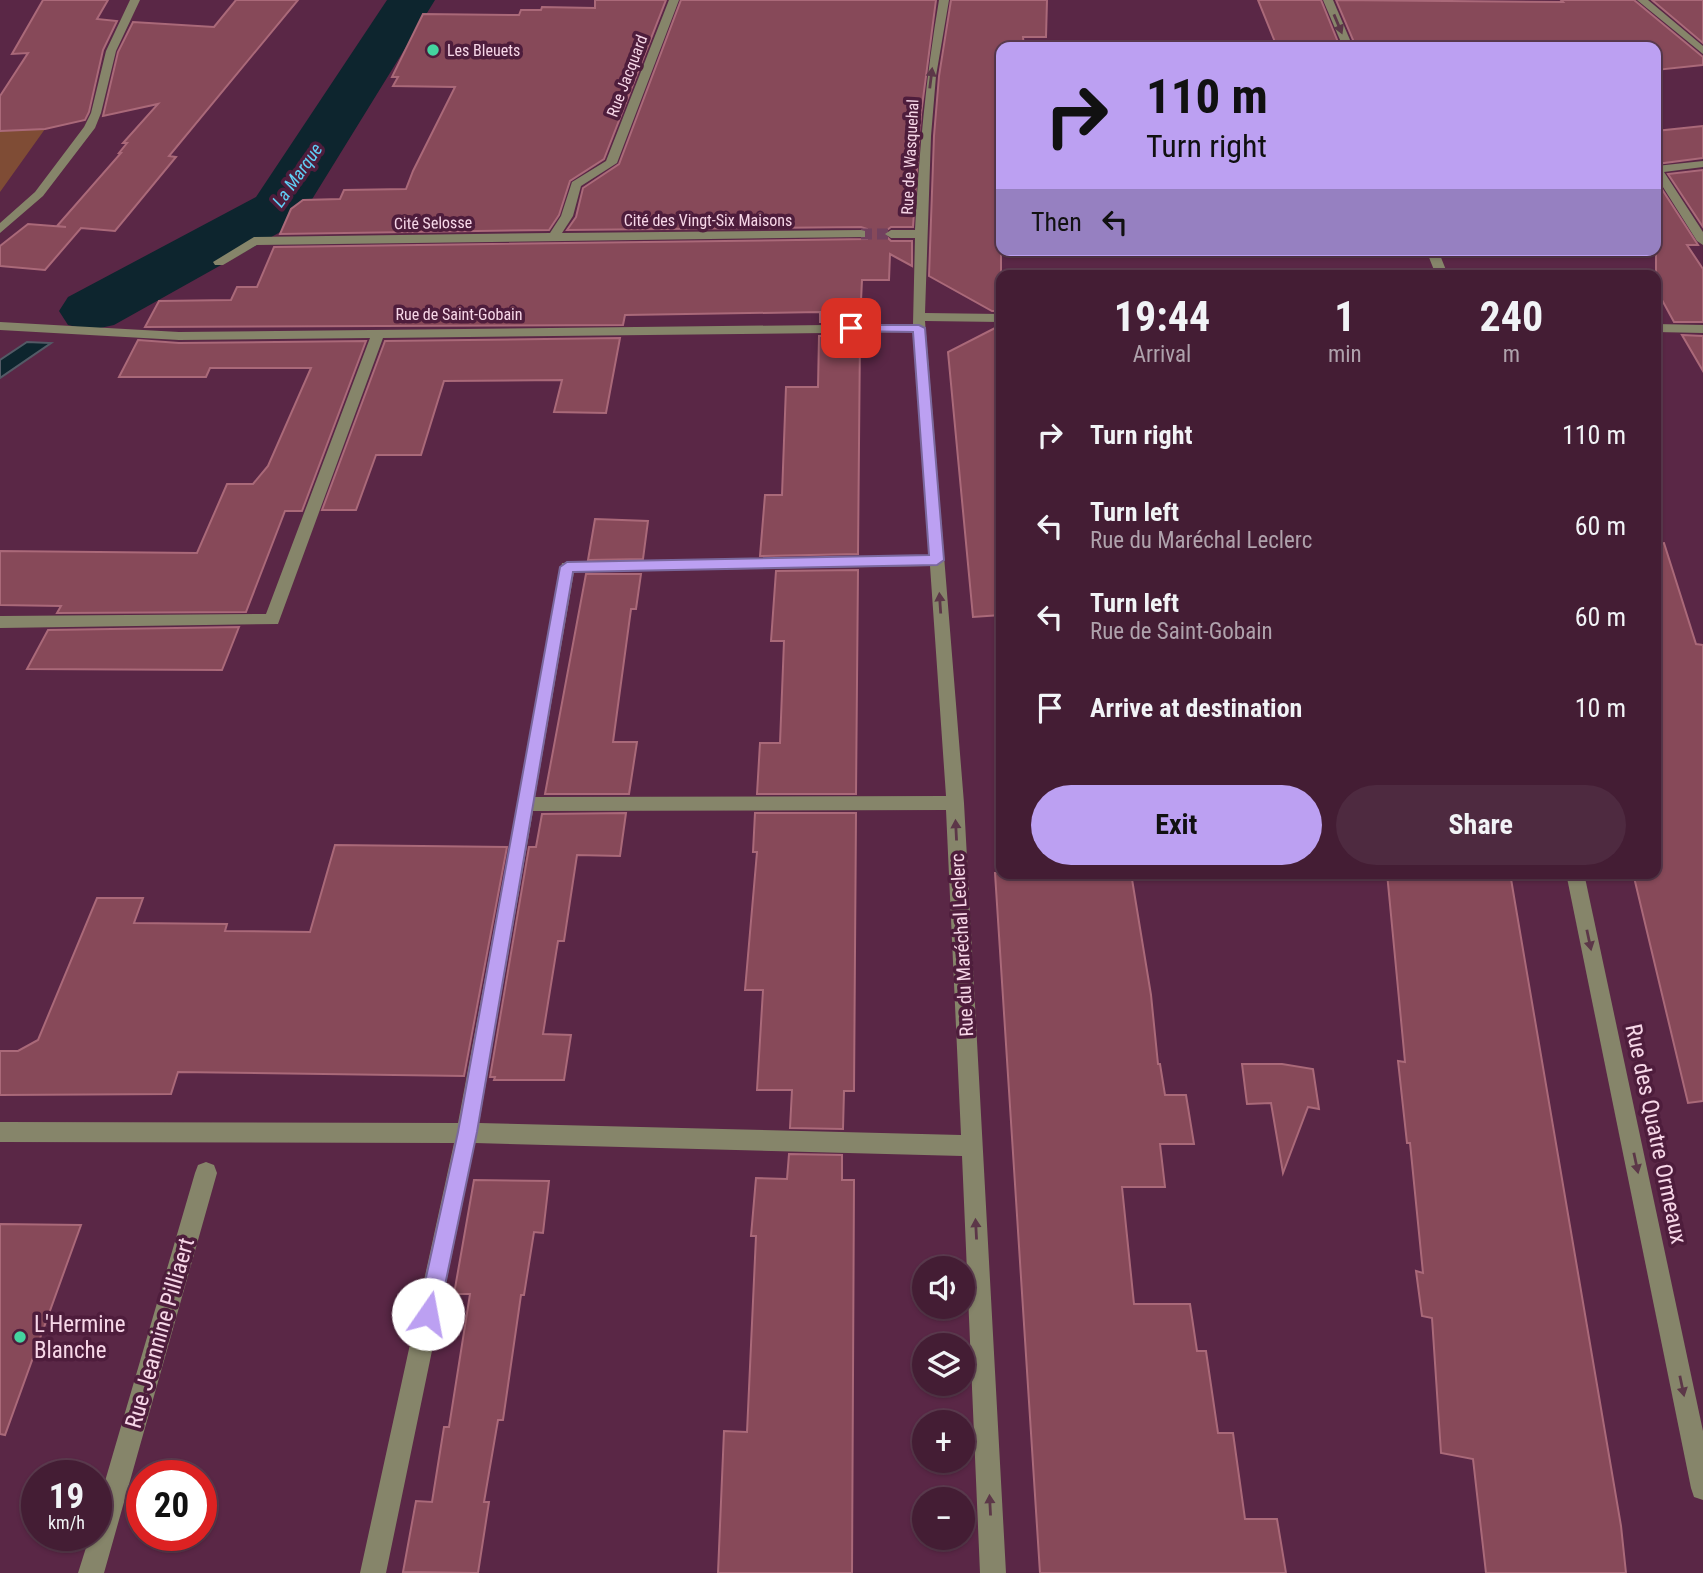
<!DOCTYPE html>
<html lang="en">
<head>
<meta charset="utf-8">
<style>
  :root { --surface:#441d34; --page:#4e2a40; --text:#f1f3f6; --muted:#afa2ac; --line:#5c3b4f; --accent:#bca0f2 }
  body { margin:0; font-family:"Roboto Condensed",sans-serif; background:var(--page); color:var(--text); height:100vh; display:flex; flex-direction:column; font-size:26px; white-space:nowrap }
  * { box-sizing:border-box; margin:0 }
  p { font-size:23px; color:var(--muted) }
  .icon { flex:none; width:38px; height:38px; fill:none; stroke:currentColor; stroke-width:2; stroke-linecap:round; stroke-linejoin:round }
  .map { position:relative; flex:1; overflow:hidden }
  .panel { position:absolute; left:996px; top:270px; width:665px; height:609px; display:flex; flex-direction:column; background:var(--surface); border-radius:14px; box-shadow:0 2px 5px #0004,0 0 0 2px var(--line) }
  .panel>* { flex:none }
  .banner { position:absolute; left:996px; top:42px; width:665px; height:214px; border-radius:14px; box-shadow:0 2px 5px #0004,0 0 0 2px var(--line); background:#bca0f2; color:#111; overflow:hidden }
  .tools { position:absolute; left:912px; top:1256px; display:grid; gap:14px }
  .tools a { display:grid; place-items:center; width:63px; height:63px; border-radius:50%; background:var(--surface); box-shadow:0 2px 5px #0004,0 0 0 2px var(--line); font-size:35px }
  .speed { position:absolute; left:21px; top:1460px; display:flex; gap:14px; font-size:35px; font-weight:700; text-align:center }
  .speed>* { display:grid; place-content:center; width:91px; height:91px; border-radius:50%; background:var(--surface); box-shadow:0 2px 5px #0004,0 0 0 2px var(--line); line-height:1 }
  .speed small { font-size:18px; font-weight:400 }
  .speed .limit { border:10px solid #d22; background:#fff; color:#111 }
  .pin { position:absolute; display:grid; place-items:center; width:60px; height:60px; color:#fff; margin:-30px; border-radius:14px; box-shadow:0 4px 10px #0006 }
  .me { position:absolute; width:77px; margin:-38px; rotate:12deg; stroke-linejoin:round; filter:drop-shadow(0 0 5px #0008) }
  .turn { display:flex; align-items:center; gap:24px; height:147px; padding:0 35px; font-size:32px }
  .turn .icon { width:91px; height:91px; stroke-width:2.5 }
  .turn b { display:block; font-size:49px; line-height:60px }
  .then { display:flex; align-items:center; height:66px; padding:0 35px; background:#0003; gap:14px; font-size:26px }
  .eta { display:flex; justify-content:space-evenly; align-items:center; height:119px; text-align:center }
  .eta b { font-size:42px; font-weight:700; line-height:49px }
  .button { display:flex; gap:14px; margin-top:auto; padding:14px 35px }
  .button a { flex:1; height:80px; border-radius:42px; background:var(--accent); color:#111; font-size:28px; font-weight:700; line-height:80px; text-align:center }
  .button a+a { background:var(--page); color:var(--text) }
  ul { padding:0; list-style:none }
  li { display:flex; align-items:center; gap:21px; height:91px; padding:0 35px }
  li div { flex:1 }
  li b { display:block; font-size:26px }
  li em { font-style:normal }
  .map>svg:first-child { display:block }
</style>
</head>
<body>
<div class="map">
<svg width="1703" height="1573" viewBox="0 0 1703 1573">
  <rect width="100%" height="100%" fill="#5a2746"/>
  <path fill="#7f4c35" d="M 45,129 L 0,192 L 0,131 Z"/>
  <path fill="#0d252e" stroke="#535a66" stroke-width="2" d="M 27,342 L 51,343 L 0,378 L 0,360 Z"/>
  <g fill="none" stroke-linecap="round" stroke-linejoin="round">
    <path fill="#0d252e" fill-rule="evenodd" d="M 387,0 L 435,0 L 298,222 L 114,325 L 91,330 L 68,325 L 59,311 L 68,297 L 256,197 Z"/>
  </g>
  <g fill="#874959" stroke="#aa6979" stroke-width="2">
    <path d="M 43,0 L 108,0 L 97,19 L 117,21 L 103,50 L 89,112 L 85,120 L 45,129 L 0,131 L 0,96 L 28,53 L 12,54 Z"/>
    <path d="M 236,0 L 298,0 L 169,156 L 176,157 L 115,231 L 81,228 L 45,270 L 0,266 L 0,246 L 28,224 L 66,227 L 57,226 L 121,153 L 119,153 L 127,143 L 123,143 L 158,104 L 103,116 L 118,52 L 133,22 L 214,27 Z"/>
    <path d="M 595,0 L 666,0 L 604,159 L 570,181 L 559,215 L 549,230 L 280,234 L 291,209 L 303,200 L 340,199 L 344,190 L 406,189 L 413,171 L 455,87 L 393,86 L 398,77 L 392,77 L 423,14 L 519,15 L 521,10 L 541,10 L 542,7 L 595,8 Z"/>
    <path d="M 681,0 L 936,0 L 921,114 L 913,227 L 891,227 L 883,233 L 891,241 L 912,241 L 912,266 L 890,254 L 889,280 L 862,280 L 860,322 L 820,322 L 820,312 L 625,315 L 623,325 L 145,327 L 159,301 L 231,300 L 237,287 L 257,287 L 274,247 L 867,239 L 867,229 L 861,227 L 567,230 L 576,217 L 583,188 L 619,164 Z"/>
    <path d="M 951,0 L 1047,0 L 1046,37 L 1023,37 L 1024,47 L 1001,47 L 1001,311 L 992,311 L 929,276 L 934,136 L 939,76 Z"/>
    <path d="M 1258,0 L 1321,0 L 1340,47 L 1277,47 Z"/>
    <path d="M 1336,0 L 1563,2 L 1561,0 L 1634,0 L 1703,57 L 1703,65 L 1656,70 L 1656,47 L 1356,47 Z"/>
    <path d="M 1652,0 L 1703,0 L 1703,43 Z"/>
    <path d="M 1703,126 L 1703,158 L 1656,164 L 1656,131 Z"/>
    <path d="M 1703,170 L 1703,227 L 1668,174 Z"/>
    <path d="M 1656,180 L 1698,245 L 1687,245 L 1703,269 L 1703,322 L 1674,322 L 1656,289 Z"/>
    <path d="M 1001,325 L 1001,615 L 973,617 L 948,352 Z"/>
    <path d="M 860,335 L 858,554 L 760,556 L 765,495 L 782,495 L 786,387 L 818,387 L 819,336 Z"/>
    <path d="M 1682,335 L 1703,336 L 1703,371 Z"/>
    <path d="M 620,338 L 606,413 L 554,412 L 562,380 L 444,381 L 421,455 L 376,455 L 356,510 L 322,510 L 385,341 Z"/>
    <path d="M 138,340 L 179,343 L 366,341 L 302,511 L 285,511 L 246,612 L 57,613 L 61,606 L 0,605 L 0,551 L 197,553 L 227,484 L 253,484 L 268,466 L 311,368 L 210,368 L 206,377 L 119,377 Z"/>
    <path d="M 595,519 L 648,521 L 643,559 L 588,560 Z"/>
    <path d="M 1664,543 L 1696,644 L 1703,645 L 1703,1101 L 1688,1103 L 1633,873 L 1656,873 L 1656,544 Z"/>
    <path d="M 858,570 L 856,794 L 757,794 L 760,743 L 780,743 L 784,641 L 771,641 L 776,571 Z"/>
    <path d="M 586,574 L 641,574 L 636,609 L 631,609 L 613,742 L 637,742 L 629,794 L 545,794 Z"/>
    <path d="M 239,627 L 222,670 L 27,669 L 48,630 Z"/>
    <path d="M 626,813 L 620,856 L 577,855 L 564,941 L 558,941 L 543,1034 L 571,1035 L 564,1080 L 494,1080 L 495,1077 L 490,1077 L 529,847 L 536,847 L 542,814 Z"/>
    <path d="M 755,813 L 856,813 L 854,1091 L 844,1091 L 843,1129 L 790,1128 L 792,1090 L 757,1090 L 763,990 L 745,990 L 757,852 L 753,852 Z"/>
    <path d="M 335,845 L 507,847 L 464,1076 L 178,1072 L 171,1094 L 0,1095 L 0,1051 L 18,1051 L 38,1040 L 97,898 L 143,898 L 134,923 L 227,924 L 225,931 L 310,932 Z"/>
    <path d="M 995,873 L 1131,873 L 1151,995 L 1158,1064 L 1160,1064 L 1165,1095 L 1186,1095 L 1194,1144 L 1160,1144 L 1165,1187 L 1122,1187 L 1134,1304 L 1190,1304 L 1197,1351 L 1206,1351 L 1218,1433 L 1233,1433 L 1245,1519 L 1277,1519 L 1286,1573 L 1040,1573 Z"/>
    <path d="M 1387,873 L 1510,873 L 1621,1526 L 1626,1573 L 1486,1573 L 1473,1459 L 1441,1453 L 1432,1318 L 1422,1316 L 1416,1271 L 1423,1273 L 1410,1143 L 1407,1143 L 1398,1061 L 1405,1062 Z"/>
    <path d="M 1242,1064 L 1282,1064 L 1313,1069 L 1319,1109 L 1308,1107 L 1283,1173 L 1271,1103 L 1247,1104 Z"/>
    <path d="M 789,1154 L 842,1155 L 842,1180 L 854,1180 L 852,1573 L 718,1573 L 724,1431 L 747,1432 L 756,1236 L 751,1236 L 756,1178 L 787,1179 Z"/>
    <path d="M 474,1180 L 549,1181 L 543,1233 L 534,1232 L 524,1295 L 521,1295 L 503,1420 L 498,1420 L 484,1502 L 489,1502 L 478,1573 L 403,1572 L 416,1501 L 432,1502 L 444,1427 L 449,1427 L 470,1294 L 454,1294 Z"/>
    <path d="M 0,1224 L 81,1225 L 5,1435 L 0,1434 Z"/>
  </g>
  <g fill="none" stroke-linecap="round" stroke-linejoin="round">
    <path stroke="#72415e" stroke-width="11" stroke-dasharray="11 5" stroke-linecap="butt" d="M 861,234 L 891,234"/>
    <g fill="#86856a" fill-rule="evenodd">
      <path d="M 130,0 L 140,0 L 116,51 L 101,113 L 95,128 L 43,196 L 0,233 L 0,223 L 35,192 L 84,127 L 91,113 L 106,51 Z"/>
      <path d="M 669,0 L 679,0 L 617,163 L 581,186 L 573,216 L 562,233 L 861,230 L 865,231 L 865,237 L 257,245 L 223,265 L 215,265 L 213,262 L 254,237 L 550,233 L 561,216 L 572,182 L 606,161 Z"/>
      <path d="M 939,0 L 949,0 L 936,76 L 931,136 L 925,313 L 1001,314 L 1001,322 L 925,321 L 964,803 L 1006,1573 L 980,1573 L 962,1156 L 475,1143 L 386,1573 L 360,1573 L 454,1143 L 0,1142 L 0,1122 L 458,1123 L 562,563 L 929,555 L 913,332 L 383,338 L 278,624 L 0,628 L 0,616 L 266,614 L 370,338 L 179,340 L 0,330 L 0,322 L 179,332 L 913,324 L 915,238 L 891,238 L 885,234 L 891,230 L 915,230 C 919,152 926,77 939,0 ZM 930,566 L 946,796 L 535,797 L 574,572 ZM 946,810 L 961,1135 L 479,1123 L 533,811 Z"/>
      <path d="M 1323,0 L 1333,0 L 1353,47 L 1343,47 Z"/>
      <path d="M 1637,0 L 1648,0 L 1703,46 L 1703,54 Z"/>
      <path d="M 1703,161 L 1703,167 L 1664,172 L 1703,232 L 1703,245 L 1697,241 L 1656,176 L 1656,166 Z"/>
      <path d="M 1426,250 L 1438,250 L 1448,275 L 1436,275 Z"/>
      <path d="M 1656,324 L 1703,325 L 1703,333 L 1656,332 Z"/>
      <path d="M 1566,873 L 1584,873 L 1703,1431 L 1703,1500 L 1694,1497 L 1691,1488 Z"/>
      <path d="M 206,1162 L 214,1165 L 217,1173 L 104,1573 L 78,1573 L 90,1535 L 96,1535 L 96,1512 L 195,1173 L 198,1165 Z"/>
    </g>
  </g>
  <defs><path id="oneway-solid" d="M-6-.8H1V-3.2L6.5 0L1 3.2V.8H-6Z" transform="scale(1.75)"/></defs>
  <g fill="#5c3748">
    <use href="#oneway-solid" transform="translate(1338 24) rotate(67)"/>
    <use href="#oneway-solid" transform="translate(931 78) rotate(-83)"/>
    <use href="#oneway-solid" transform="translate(940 603) rotate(-94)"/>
    <use href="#oneway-solid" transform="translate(956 830) rotate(-93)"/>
    <use href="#oneway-solid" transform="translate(1589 940) rotate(78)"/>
    <use href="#oneway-solid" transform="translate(1636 1163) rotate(78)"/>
    <use href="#oneway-solid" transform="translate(976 1229) rotate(-93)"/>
    <use href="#oneway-solid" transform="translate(1682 1386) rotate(78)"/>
    <use href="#oneway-solid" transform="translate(990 1505) rotate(-93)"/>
  </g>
  <path fill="#bca0f2" stroke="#7a689d" stroke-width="2" d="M 851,325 L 919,325 L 925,328 L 944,560 L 937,565 L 573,572 L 477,1132 L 439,1314 L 436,1321 L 428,1324 L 421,1321 L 418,1314 L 458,1132 L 560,567 L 567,562 L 929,555 L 913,332 L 847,331 L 847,326 Z"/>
  <g fill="#44d49f" stroke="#4e1d3c" stroke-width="2.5">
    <circle cx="433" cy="50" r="7"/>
    <circle cx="20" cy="1337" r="7"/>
  </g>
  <g text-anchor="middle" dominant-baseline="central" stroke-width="7" stroke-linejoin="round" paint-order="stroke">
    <g font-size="16" fill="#f7d7e8" stroke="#4e1d3c" text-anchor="start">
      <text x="447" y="50">Les Bleuets</text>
    </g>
    <g font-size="16" fill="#f7d7e8" stroke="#4e1d3c">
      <text transform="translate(627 76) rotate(-69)">Rue Jacquard</text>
      <text transform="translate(910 157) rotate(-87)">Rue de Wasquehal</text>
      <text x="708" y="220">Cité des Vingt-Six Maisons</text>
      <text transform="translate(433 223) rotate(-1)">Cité Selosse</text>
      <text x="459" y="314">Rue de Saint-Gobain</text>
    </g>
    <g font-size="18" font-style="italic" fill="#60cff6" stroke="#4e1d3c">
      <text transform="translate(297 175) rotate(-55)">La Marque</text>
    </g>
    <g font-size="19" fill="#f7d7e8" stroke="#4e1d3c">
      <text transform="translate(962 945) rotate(-93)">Rue du Maréchal Leclerc</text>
    </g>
    <g font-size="23" fill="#f7d7e8" stroke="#4e1d3c">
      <text transform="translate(1656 1134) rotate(78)">Rue des Quatre Ormeaux</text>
      <text transform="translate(160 1333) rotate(-74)">Rue Jeannine Pilliaert</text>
    </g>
    <g font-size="23" fill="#f7d7e8" stroke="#4e1d3c" text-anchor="start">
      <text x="34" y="1324">L'Hermine<tspan x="34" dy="26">Blanche</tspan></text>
    </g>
  </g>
</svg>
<div class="tools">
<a><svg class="icon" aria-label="sound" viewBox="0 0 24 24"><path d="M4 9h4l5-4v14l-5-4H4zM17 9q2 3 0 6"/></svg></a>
<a><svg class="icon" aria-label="layers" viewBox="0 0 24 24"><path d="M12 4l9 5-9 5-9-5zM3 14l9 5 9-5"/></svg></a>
<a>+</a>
<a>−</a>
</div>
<div class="speed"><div>19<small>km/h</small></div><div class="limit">20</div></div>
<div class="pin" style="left:851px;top:328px;background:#d93025"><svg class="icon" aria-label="arrive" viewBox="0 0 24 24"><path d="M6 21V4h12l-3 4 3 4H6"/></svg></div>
<svg class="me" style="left:428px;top:1314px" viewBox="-20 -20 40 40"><circle r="19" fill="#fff"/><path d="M0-13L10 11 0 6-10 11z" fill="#bca0f2"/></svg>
<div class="banner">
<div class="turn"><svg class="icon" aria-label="right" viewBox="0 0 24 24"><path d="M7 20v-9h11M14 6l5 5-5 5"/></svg><div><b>110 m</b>Turn right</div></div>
<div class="then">Then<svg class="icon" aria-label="left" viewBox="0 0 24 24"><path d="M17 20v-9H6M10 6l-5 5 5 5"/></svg></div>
</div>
<section class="panel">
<div class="eta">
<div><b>19:44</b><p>Arrival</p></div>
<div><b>1</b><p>min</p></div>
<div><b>240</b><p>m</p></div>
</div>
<ul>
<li><svg class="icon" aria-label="right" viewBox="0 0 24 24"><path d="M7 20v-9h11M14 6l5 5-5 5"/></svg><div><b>Turn right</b></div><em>110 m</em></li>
<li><svg class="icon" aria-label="left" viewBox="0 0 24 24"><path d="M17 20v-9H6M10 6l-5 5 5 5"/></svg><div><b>Turn left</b><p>Rue du Maréchal Leclerc</p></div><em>60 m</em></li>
<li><svg class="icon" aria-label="left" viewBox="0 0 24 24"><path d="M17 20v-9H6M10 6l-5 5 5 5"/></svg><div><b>Turn left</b><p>Rue de Saint-Gobain</p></div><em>60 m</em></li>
<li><svg class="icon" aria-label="arrive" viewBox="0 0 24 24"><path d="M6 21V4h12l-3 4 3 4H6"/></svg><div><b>Arrive at destination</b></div><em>10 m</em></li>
</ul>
<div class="button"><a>Exit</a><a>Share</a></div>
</section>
</div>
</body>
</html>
